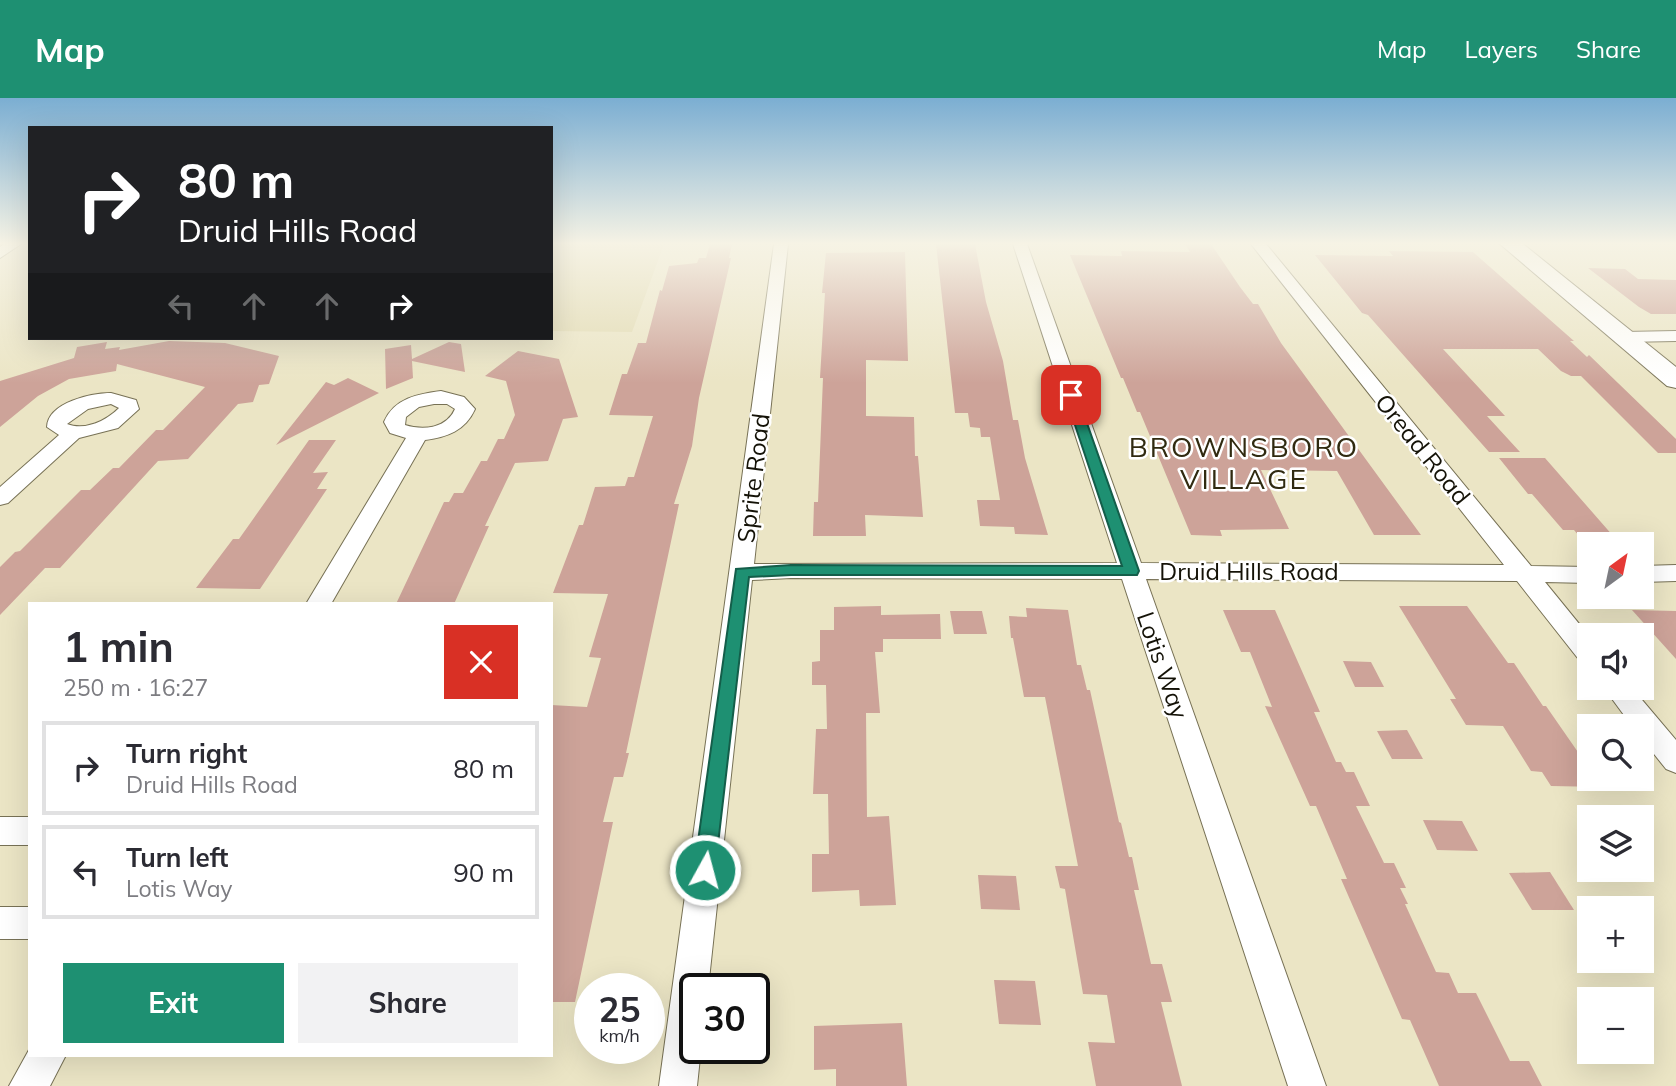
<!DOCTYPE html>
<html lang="en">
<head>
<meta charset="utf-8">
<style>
  :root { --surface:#fff; --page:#f2f2f3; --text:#2b2b33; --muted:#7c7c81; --line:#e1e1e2; --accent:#1e9072 }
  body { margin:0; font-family:Mulish,sans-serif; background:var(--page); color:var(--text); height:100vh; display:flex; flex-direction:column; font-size:26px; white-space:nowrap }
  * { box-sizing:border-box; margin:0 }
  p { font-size:23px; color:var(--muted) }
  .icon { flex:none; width:38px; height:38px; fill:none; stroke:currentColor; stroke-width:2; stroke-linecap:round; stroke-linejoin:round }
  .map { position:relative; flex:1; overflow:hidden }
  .drawer { position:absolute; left:28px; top:504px; width:525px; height:455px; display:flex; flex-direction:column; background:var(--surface); border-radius:0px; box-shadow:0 7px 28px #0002 }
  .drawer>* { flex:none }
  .hud { position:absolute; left:28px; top:28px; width:525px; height:214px; border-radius:0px; box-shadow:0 7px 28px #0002; background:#202124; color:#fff; overflow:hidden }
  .needle { width:46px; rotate:33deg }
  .tools { position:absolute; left:1577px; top:434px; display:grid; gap:14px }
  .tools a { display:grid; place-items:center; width:77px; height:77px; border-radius:0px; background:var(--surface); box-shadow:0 7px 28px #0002; font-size:35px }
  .speed { position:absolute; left:574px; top:875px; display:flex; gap:14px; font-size:35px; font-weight:700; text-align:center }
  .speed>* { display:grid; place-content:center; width:91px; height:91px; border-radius:50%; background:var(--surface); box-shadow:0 7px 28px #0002; line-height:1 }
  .speed small { font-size:18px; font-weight:400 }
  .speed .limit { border:4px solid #111; border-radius:10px; background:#fff; color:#111 }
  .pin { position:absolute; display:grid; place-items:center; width:60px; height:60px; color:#fff; margin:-30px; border-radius:14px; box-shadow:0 4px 10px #0006 }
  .me { position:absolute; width:77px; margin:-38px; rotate:7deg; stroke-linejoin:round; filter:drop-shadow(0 0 5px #0008) }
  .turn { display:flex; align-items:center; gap:24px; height:147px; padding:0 35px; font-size:32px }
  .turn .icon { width:91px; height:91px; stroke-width:2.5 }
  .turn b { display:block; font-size:49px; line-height:60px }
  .lanes { display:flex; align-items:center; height:66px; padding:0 35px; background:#0003; justify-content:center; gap:35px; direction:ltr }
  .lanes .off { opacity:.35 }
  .round { display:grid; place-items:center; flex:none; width:74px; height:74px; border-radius:0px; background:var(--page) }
  .overview { display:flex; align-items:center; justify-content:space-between; height:119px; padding:0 35px }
  h1 { font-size:42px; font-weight:700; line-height:52px }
  .cta { display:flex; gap:14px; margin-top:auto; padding:14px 35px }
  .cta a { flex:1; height:80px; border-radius:0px; background:var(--accent); color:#fff; font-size:28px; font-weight:700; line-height:80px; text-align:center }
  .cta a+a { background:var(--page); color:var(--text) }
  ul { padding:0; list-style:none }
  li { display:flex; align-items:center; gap:21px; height:94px; margin:0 14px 10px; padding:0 21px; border:4px solid var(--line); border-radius:0px }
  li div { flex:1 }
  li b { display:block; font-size:26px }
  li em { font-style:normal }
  header { display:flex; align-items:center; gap:42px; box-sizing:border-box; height:98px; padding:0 35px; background:var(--accent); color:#fff }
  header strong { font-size:33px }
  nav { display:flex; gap:38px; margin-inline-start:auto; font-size:24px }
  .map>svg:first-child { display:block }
</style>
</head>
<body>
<header>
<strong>Map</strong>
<nav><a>Map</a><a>Layers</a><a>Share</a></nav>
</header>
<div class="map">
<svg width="1676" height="988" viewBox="0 0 1676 988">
  <rect width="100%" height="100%" fill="#ebe5c5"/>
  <path fill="#e2dbb3" d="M 551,146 L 664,146 L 632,234 L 551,233 Z"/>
  <g fill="#cda399">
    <path d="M 710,146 L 732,146 L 729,160 L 731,160 L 699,300 L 692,348 L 674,406 L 679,406 L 626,655 L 629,655 L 623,679 L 614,679 L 603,724 L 613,724 L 575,904 L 551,904 L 551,607 L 587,609 L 601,560 L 589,559 L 608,496 L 553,495 L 579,427 L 583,427 L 595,389 L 625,388 L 628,379 L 634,379 L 653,318 L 609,317 L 622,276 L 627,276 L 638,245 L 646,245 L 660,192 L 662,193 L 669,168 L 697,165 L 699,160 L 706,160 Z"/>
    <path d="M 936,146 L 975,146 L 986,204 L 1003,263 L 1013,322 L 1018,322 L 1025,360 L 1048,437 L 1015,436 L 1014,429 L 980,428 L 977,402 L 1000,402 L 990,339 L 981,339 L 980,330 L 970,329 L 968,315 L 955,315 Z"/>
    <path d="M 1185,146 L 1211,146 L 1240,189 L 1253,206 L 1258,206 L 1281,245 L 1421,437 L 1374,437 L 1337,373 L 1261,372 L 1289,431 L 1220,432 L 1222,438 L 1191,437 L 1140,314 L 1137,314 L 1123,280 L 1121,280 L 1070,157 L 1122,158 L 1121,153 L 1190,154 Z"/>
    <path d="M 1389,153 L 1473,154 L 1574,243 L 1570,243 L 1587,259 L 1589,257 L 1676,341 L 1676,355 L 1658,355 L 1581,278 L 1571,278 L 1561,273 L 1538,251 L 1443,251 L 1505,318 L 1487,318 L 1520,354 L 1489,354 L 1368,217 L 1362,215 L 1315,157 L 1393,158 Z"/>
    <path d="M 905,154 L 908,263 L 866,262 L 866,318 L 914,319 L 915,358 L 918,358 L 923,419 L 865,417 L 866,438 L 813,438 L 814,404 L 818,404 L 823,280 L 820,280 L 825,195 L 822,195 L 826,155 Z"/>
    <path d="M 1588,170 L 1625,171 L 1638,181 L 1676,182 L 1676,216 L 1651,216 L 1639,209 Z"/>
    <path d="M 169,243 L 225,245 L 279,258 L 269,286 L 259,287 L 253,304 L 238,306 L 188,361 L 158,363 L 60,470 L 45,470 L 0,517 L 0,469 L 15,454 L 20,453 L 81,392 L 90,392 L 113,370 L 119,370 L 156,332 L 163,332 L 205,289 L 117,266 L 116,273 L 69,281 L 38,298 L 0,329 L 0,283 L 74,260 L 77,249 L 107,244 L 105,251 L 120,249 L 119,252 Z"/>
    <path d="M 449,244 L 461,246 L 465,274 L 412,263 L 413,280 L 386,291 L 385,251 L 411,247 L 412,261 Z"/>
    <path d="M 518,253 L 559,261 L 578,319 L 563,321 L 548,363 L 515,365 L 485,428 L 489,428 L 454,506 L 396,506 L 444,404 L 449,404 L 454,395 L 463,395 L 481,363 L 487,363 L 498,341 L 504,341 L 515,317 L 506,283 L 485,278 Z"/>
    <path d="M 348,280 L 379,295 L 276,347 L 326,284 L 334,287 Z"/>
    <path d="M 309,342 L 336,342 L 313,375 L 328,374 L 317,391 L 327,391 L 260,491 L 196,490 L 233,441 L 239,441 Z"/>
    <path d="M 1499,360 L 1545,360 L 1614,439 L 1580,439 L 1574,432 L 1563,432 L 1532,396 L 1528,396 Z"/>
    <path d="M 881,508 L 881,517 L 940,516 L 941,541 L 883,541 L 883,554 L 875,554 L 880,615 L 866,615 L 867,719 L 889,718 L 896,807 L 860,808 L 859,792 L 812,794 L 812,756 L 829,756 L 828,696 L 813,696 L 816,631 L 827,631 L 826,587 L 812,587 L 812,564 L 820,563 L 820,532 L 834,532 L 834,509 Z"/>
    <path d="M 1399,508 L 1467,508 L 1508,565 L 1514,565 L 1543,608 L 1546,608 L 1589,670 L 1589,681 L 1597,681 L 1602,689 L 1551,688 L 1542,674 L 1531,673 L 1503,628 L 1466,627 L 1450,601 L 1456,601 Z"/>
    <path d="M 1026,510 L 1068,512 L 1077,567 L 1081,567 L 1087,592 L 1090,592 L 1119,724 L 1121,725 L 1129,759 L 1132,759 L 1139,792 L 1134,792 L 1151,866 L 1162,866 L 1172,904 L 1161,904 L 1182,988 L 1096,988 L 1088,944 L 1115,945 L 1107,897 L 1083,896 L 1065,791 L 1060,790 L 1055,768 L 1078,768 L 1045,599 L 1024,599 L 1013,540 L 1011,540 L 1009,518 L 1027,519 Z"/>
    <path d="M 1223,512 L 1275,512 L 1320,614 L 1314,614 L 1336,664 L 1341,664 L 1346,674 L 1354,674 L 1370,708 L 1356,708 L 1384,765 L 1394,765 L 1406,790 L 1400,790 L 1408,806 L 1405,806 L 1436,874 L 1449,875 L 1458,895 L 1476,895 L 1510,963 L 1529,963 L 1542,988 L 1439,988 L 1410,922 L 1402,921 L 1341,781 L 1347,781 L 1316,708 L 1310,708 L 1265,608 L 1272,609 L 1250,554 L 1241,554 Z"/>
    <path d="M 1632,512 L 1676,513 L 1676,561 Z"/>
    <path d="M 950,513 L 982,513 L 987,536 L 954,536 Z"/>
    <path d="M 1343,563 L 1371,564 L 1384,589 L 1355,589 Z"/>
    <path d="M 1407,632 L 1423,661 L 1392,661 L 1377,633 Z"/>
    <path d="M 1423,722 L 1462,723 L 1478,753 L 1437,752 Z"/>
    <path d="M 1550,774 L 1574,812 L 1532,812 L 1509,775 Z"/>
    <path d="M 978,777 L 1016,778 L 1020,812 L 981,811 Z"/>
    <path d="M 994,882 L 1035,883 L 1041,927 L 999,926 Z"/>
    <path d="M 902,925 L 907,988 L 836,988 L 836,971 L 814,972 L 814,928 Z"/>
  </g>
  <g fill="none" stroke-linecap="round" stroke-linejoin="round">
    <defs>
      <g id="street">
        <path d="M 4,146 L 21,146 L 0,160 L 0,149 Z"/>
        <path d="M 774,146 L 788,146 L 754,466 L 1117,465 L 1013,146 L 1027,146 L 1141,465 L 1504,467 L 1251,146 L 1266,146 L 1531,468 L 1589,469 L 1589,485 L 1545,484 L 1589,538 L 1589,566 L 1580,563 L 1517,483 L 1146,481 L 1326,988 L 1288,988 L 1122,481 L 791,480 L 752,482 L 708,891 L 695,891 L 695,950 L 701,950 L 697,988 L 659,988 Z"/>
        <path d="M 1676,233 L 1676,243 L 1624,244 L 1615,239 L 1624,234 Z"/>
        <path d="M 441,293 L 464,299 L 475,311 C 465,333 447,339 425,342 L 331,506 L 306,506 L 406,340 L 390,335 L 384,324 C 394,300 418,296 441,293 ZM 434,306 L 447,306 L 455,311 C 447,330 424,333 405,327 L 406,319 L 419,309 Z"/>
        <path d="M 111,295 L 136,302 L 139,311 L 118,330 L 79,340 L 8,405 L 0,407 L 0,389 L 59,337 L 47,329 C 48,304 92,295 111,295 ZM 111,306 L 119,310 C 106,323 85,333 67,326 L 88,311 Z"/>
        <path d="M 1676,467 L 1676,483 L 1642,484 L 1642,468 Z"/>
        <path d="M 1604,590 L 1632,590 L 1676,642 L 1676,675 L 1666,671 L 1642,641 L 1642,628 L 1632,628 Z"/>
        <rect x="0" y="719" width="30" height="28"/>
        <rect x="0" y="809" width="30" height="32"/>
        <path d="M 30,950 L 30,957 L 66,957 L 50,988 L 9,988 Z"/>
      </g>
      <path id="secondary" d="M 1500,146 L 1523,146 L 1676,269 L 1676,290 L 1667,288 Z"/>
    </defs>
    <use href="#street" stroke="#777155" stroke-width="2"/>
    <use href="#secondary" stroke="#777155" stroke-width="2"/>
    <use href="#street" fill="#fff" fill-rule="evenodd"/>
    <use href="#secondary" fill="#fff" fill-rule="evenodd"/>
  </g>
  <linearGradient id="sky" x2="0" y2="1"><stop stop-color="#7baed2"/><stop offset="0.51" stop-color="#f6f3e5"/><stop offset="1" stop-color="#f6f3e5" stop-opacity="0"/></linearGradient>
  <rect width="1676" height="285" fill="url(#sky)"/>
  <path fill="#1e9072" stroke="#145e4a" stroke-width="2" d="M 1071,293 L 1077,297 L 1139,473 L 1137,477 L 791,477 L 749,479 L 715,772 L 712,778 L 705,781 L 697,778 L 694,772 L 736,471 L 791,467 L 1122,468 L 1065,297 Z"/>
  <g text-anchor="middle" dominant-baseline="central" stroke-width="5" stroke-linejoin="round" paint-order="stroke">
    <g font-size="24" fill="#141207" stroke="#fff">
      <text transform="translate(1423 351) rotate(51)">Oread Road</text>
      <text transform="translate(753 380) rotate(-83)">Sprite Road</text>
      <text x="1249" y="473">Druid Hills Road</text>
      <text transform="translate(1163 567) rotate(71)">Lotis Way</text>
    </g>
    <g font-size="28" letter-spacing="2" fill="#302a10" stroke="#fff">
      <text x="1244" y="348">BROWNSBORO<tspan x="1244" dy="32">VILLAGE</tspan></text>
    </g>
  </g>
</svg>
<div class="tools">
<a><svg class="needle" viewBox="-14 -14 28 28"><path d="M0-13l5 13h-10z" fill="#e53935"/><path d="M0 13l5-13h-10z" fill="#7c7c81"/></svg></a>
<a><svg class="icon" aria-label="sound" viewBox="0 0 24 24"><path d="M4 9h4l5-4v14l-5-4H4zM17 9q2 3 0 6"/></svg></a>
<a><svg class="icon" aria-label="search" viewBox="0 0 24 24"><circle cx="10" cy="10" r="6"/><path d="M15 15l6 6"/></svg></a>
<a><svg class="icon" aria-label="layers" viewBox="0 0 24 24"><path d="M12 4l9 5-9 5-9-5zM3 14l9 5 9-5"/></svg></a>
<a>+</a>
<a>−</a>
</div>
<div class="speed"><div>25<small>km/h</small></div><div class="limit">30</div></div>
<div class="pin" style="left:1071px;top:297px;background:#d93025"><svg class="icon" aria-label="arrive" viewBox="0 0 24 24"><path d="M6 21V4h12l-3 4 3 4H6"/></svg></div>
<svg class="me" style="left:705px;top:772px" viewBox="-20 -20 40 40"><circle r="17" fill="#1e9072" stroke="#fff" stroke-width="3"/><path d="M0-11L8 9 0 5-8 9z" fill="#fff"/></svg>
<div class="hud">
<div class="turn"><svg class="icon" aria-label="right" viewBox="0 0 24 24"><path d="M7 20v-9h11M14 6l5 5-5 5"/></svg><div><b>80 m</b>Druid Hills Road</div></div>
<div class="lanes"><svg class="icon off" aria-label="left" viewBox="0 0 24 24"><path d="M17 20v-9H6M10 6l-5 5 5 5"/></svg><svg class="icon off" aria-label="ahead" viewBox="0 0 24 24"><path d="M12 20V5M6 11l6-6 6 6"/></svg><svg class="icon off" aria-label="ahead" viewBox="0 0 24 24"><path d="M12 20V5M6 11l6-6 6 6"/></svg><svg class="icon" aria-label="right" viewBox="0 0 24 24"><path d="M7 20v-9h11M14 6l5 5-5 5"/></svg></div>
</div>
<section class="drawer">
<div class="overview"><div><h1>1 min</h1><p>250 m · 16:27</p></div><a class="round" style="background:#d93025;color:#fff"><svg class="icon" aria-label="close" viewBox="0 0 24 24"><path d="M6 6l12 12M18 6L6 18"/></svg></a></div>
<ul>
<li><svg class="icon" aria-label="right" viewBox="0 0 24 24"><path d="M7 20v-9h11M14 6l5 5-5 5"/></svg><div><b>Turn right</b><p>Druid Hills Road</p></div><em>80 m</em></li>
<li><svg class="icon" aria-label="left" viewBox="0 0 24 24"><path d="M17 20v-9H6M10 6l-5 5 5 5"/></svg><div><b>Turn left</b><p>Lotis Way</p></div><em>90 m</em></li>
</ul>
<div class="cta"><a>Exit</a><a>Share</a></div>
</section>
</div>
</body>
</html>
